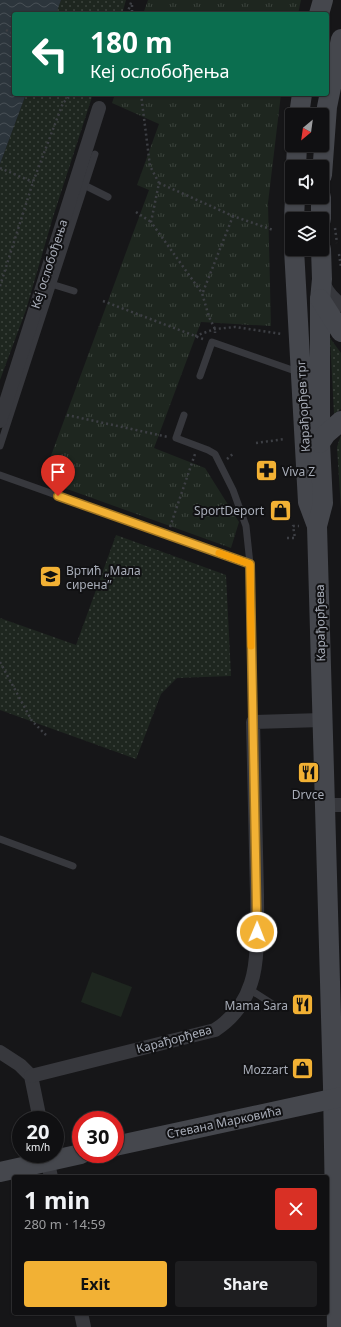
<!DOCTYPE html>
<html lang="en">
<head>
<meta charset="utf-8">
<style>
  :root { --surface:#101012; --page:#1e1e20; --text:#f1f3f6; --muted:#9c9d9f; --line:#303032; --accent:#f2b134 }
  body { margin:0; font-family:"Noto Sans",sans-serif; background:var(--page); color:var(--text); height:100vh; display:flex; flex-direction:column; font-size:15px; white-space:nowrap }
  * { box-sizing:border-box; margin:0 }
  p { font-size:13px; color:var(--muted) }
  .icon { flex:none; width:22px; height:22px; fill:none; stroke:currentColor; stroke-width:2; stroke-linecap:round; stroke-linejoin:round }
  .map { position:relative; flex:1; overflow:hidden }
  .drawer { position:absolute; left:12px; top:1175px; width:317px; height:140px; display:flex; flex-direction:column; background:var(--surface); border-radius:4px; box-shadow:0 1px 3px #0004,0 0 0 1px var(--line) }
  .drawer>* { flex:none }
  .hud { position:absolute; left:12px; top:12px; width:317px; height:84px; border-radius:4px; box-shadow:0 1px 3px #0004,0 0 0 1px var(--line); background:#0b6e4f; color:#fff; overflow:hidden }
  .needle { width:26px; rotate:209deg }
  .tools { position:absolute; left:285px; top:108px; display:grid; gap:8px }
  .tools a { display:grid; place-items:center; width:44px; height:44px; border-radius:4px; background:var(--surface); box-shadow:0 1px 3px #0004,0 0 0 1px var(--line); font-size:20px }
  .speed { position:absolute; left:12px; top:1111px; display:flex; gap:8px; font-size:20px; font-weight:700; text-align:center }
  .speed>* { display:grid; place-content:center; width:52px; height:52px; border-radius:50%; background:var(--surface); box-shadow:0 1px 3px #0004,0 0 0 1px var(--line); line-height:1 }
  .speed small { font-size:10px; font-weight:400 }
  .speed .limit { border:6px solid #d22; background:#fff; color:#111 }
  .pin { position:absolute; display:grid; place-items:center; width:34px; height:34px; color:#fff; margin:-41px -17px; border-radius:50% 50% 50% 0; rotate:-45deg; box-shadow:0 0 4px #0007 }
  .pin .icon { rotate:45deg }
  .me { position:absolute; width:44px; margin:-22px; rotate:1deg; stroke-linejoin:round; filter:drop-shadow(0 0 3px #0008) }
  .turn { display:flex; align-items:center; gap:14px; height:84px; padding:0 12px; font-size:18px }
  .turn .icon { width:52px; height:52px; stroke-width:2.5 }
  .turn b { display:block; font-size:28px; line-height:34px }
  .round { display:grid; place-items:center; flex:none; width:42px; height:42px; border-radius:4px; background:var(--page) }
  .summary { display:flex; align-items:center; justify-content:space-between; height:68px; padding:0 12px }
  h1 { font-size:24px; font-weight:700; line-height:30px }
  .primary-button { display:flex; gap:8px; margin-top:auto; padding:8px 12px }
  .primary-button a { flex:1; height:46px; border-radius:4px; background:var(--accent); color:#111; font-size:16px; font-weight:700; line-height:46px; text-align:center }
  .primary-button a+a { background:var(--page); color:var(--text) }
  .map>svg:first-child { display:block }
</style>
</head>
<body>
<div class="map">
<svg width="341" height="1327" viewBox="0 0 341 1327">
  <defs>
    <pattern id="grass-dots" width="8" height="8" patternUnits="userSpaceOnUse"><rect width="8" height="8" fill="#1e261f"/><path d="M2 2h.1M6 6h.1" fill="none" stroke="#3c433d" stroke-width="1.8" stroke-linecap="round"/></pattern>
    <pattern id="park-tufts" width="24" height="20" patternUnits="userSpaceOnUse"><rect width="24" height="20" fill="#1e261f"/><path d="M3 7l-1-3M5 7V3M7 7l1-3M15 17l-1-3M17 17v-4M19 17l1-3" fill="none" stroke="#3c433d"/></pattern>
    <pattern id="water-waves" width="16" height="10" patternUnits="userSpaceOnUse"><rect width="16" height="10" fill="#2c353c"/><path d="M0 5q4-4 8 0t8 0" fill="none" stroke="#485056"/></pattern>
  </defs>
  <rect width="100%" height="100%" fill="#161618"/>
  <g fill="url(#grass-dots)">
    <path d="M 61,0 L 126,0 L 122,14 L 55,14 Z"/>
    <path d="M 26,94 L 93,94 L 53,217 L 26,310 L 0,380 L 0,164 Z"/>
    <path d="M 330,338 L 341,353 L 341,409 L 334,414 Z"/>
    <path d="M 341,435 L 341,509 L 337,447 Z"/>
    <path d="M 116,535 L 226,575 L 231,676 L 177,678 L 161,694 L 136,759 L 0,710 L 0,618 L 76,645 Z"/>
  </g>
  <g fill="url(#park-tufts)">
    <path d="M 148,0 L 301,0 L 298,14 L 143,14 Z"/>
    <path d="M 115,94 L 281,94 L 268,203 L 271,326 L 201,322 L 154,448 L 205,468 L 239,522 L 231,548 L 42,480 L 149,190 L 137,185 L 159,124 L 112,103 Z"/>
  </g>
  <path fill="#1e261f" d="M 92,972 L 132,987 L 121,1017 L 81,1002 Z"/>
  <path fill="url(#water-waves)" d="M 0,0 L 61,0 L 56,14 L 14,14 L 14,94 L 26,94 L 0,164 Z"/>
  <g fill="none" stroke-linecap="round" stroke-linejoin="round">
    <g stroke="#3d3f44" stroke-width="2.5" stroke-dasharray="2 3" stroke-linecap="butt">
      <path d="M 132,5 L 132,14"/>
      <path d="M 127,14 L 132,0"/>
      <path d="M 6,30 L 14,34"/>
      <path d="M 141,94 L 150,166 L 159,183 L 151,222 L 202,293 L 209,317 L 215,329 L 215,333"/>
      <path d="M 0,168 L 33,182"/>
      <path d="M 159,183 L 233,216 L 273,230"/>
      <path d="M 136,212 L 151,222"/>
      <path d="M 335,228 L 337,243"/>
      <path d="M 339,254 L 341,267"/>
      <path d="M 0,286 L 33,182 L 63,103 L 72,94"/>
      <path d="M 203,292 L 233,216"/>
      <path d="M 103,301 L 203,339"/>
      <path d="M 195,336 L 215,329 L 235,327 L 282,334"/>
      <path d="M 67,415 L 168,437"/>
      <path d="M 256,443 L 285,439"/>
      <path d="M 227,459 L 234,453"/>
      <path d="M 170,527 L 195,454"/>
      <path d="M 287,538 L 295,538 L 293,526 L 299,526"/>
      <path d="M 0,662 L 32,721 L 46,735"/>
    </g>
    <g stroke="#37383d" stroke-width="7">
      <path d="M 80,183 L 108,197"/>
      <path d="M 48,283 L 74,291"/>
      <path d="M 200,376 L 212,342 L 298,372"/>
      <path d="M 184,415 L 176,438 L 208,450 L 215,454 L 233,490 L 246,526 L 250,564 L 253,722"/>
      <path d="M 0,446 L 95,154"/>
      <path d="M 0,475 L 250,564"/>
      <path d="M 0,839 L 73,866"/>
      <path d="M 249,989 L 274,1005"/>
    </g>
    <g stroke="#37383d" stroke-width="14">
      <path d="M 322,279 C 325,290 332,298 341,305"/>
      <path d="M 0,421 L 99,108"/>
      <path d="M 325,805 L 341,805"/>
      <path d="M 0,1052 L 20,1065 L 31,1076 L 40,1120"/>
      <path d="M 31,1076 L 215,1030 C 232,1019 245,1002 251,983 C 259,960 257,919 257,895 C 256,837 254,780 253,722 L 322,720"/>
      <path d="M 46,1154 L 51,1177"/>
      <path d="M 81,1313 L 84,1327"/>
    </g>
    <g stroke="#45474d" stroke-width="20">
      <path d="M 319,14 L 323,0"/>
      <path d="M 299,115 L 302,94"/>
      <path d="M 296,167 L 297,145"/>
      <path d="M 322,175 L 327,107 L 341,39"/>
      <path d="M 294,219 L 295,197"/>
      <path d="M 321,219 L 321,197"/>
      <path d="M 294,249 L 308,502 L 317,526"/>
      <path d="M 321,249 L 322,279 L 320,300 L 320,443 L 323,503 L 317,526 L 333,1087 L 337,1327"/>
      <path d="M 320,299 L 341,332"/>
      <path d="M 320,443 L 326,434 L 341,421"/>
      <path d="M 115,1146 L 341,1097"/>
      <path d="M 0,1172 L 81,1154"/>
    </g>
  </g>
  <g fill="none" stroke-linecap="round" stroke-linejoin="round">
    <defs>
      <path id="route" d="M 58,496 L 250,564 L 257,932"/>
    </defs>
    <use href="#route" stroke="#9d7322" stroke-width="10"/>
    <use href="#route" stroke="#f2b134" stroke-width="7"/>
    <path stroke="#f59e0b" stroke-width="7" d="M 219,553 L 250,564 L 251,646"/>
  </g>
  <defs>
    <symbol id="pharmacy-square" viewBox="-11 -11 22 22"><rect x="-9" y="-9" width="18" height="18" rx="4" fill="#f2b134" stroke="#111113"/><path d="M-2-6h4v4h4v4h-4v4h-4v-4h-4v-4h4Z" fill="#111"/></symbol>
    <symbol id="shop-square" viewBox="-11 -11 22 22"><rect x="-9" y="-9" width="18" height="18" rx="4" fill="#f2b134" stroke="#111113"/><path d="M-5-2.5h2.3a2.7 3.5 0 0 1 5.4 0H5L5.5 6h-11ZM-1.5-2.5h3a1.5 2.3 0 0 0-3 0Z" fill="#111"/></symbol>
    <symbol id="school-square" viewBox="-11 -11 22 22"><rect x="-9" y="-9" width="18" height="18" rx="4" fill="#f2b134" stroke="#111113"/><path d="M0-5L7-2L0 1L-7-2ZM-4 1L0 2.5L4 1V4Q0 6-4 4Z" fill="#111"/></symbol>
    <symbol id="restaurant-square" viewBox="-11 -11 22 22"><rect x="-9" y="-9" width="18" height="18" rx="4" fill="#f2b134" stroke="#111113"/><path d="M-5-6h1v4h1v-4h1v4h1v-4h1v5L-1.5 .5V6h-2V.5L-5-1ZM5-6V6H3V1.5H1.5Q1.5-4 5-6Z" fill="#111"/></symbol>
  </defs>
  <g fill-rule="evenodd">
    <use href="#pharmacy-square" x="254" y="458" width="25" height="25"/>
    <use href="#shop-square" x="268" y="498" width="25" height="25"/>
    <use href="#school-square" x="38" y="564" width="25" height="25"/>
    <use href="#restaurant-square" x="296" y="760" width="25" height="25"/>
    <use href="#restaurant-square" x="290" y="992" width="25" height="25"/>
    <use href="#shop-square" x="290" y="1056" width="25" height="25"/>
  </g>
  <g text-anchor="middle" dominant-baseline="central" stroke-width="4" stroke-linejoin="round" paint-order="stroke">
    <g font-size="12" fill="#a8adb8" stroke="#111113">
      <text transform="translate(49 264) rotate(-72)">Кеј ослобођења</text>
      <text transform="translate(303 406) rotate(-93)">Карађорђев трг</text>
      <text transform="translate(320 623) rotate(-91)">Карађорђева</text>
      <text transform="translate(174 1039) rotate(-15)">Карађорђева</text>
      <text transform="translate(224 1122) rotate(-12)">Стевана Марковића</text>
    </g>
    <g font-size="12" fill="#a8adb8" stroke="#111113" text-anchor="end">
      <text x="282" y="471" text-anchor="start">Viva Z</text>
      <text x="264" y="510">SportDeport</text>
      <text x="66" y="570" text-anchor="start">Вртић „Мала<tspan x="66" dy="14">сирена”</tspan></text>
      <text x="308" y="794" text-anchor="middle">Drvce</text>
      <text x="288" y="1005">Mama Sara</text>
      <text x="288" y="1069">Mozzart</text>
    </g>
  </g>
</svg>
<div class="tools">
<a><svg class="needle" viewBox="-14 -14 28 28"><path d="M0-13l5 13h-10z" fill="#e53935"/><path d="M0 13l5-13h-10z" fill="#9c9d9f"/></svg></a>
<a><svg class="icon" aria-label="sound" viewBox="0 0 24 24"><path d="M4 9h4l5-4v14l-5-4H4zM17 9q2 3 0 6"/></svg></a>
<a><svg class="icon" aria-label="layers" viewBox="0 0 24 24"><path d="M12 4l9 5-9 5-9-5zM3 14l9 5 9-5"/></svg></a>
</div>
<div class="speed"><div>20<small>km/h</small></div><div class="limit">30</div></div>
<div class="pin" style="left:58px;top:496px;background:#d93025"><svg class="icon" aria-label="arrive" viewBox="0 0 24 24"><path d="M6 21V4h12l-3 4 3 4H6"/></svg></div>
<svg class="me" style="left:257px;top:932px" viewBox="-20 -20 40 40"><circle r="17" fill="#f2b134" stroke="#fff" stroke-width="3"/><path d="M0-11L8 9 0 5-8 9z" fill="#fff"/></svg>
<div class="hud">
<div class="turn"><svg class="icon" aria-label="left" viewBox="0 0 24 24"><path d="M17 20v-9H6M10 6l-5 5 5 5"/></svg><div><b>180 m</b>Кеј ослобођења</div></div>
</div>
<section class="drawer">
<div class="summary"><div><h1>1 min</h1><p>280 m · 14:59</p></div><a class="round" style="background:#d93025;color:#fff"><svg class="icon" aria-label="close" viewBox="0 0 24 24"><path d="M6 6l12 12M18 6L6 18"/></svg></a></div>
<div class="primary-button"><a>Exit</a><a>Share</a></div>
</section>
</div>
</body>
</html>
